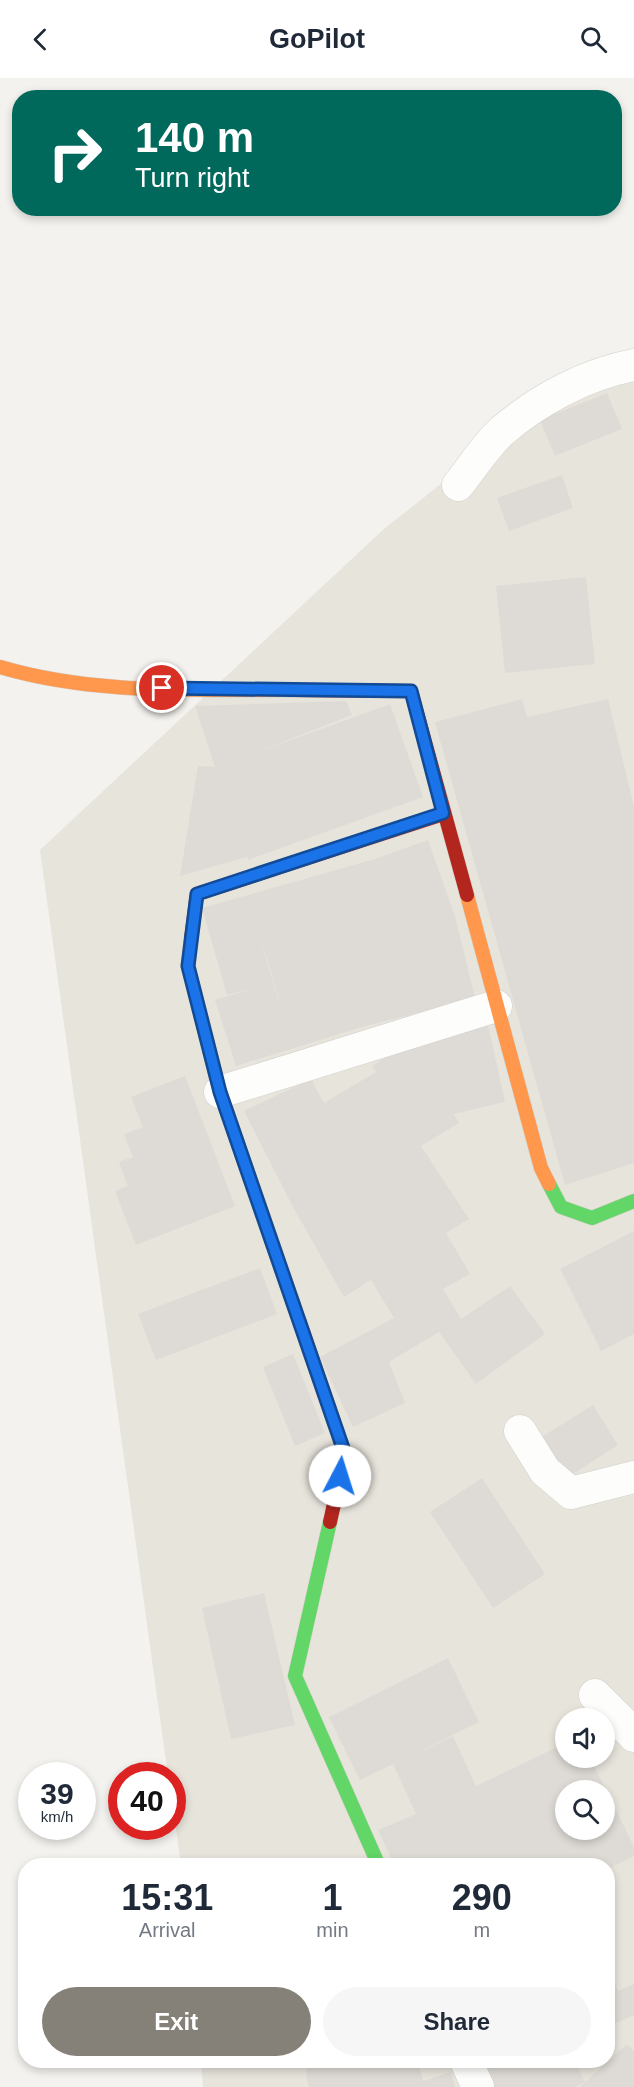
<!DOCTYPE html>
<html lang="en">
<head>
<meta charset="utf-8">
<style>
  :root { --surface:#fff; --page:#f6f6f7; --text:#1f2937; --muted:#747a83; --accent:#868178 }
  body { margin:0; font-family:Helvetica,sans-serif; background:var(--page); color:var(--text); height:100vh; display:flex; flex-direction:column; font-size:22px; white-space:nowrap }
  * { box-sizing:border-box; margin:0 }
  p { font-size:20px; color:var(--muted) }
  .icon { flex:none; width:33px; height:33px; fill:none; stroke:currentColor; stroke-width:2; stroke-linecap:round; stroke-linejoin:round }
  .map { position:relative; flex:1; overflow:hidden }
  .side { position:absolute; left:18px; top:1780px; width:597px; height:210px; display:flex; flex-direction:column; background:var(--surface); border-radius:24px; box-shadow:0 3px 9px #0003 }
  .side>* { flex:none }
  .hud { position:absolute; left:12px; top:12px; width:610px; height:126px; border-radius:24px; box-shadow:0 3px 9px #0003; background:#00695c; color:#fff; overflow:hidden }
  .buttons { position:absolute; left:555px; top:1630px; display:grid; gap:12px }
  .buttons a { display:grid; place-items:center; width:60px; height:60px; border-radius:50%; background:var(--surface); box-shadow:0 3px 9px #0003; font-size:30px }
  .speed { position:absolute; left:18px; top:1684px; display:flex; gap:12px; font-size:30px; font-weight:700; text-align:center }
  .speed>* { display:grid; place-content:center; width:78px; height:78px; border-radius:50%; background:var(--surface); box-shadow:0 3px 9px #0003; line-height:1 }
  .speed small { font-size:15px; font-weight:400 }
  .speed .limit { border:9px solid #d22; background:#fff; color:#111 }
  .pin { position:absolute; display:grid; place-items:center; width:51px; height:51px; color:#fff; margin:-26px; border:3px solid #fff; border-radius:50%; box-shadow:0 2px 6px #0007 }
  .me { position:absolute; width:66px; margin:-33px; rotate:5deg; stroke-linejoin:round; filter:drop-shadow(0 0 4px #0008) }
  .turn { display:flex; align-items:center; gap:21px; height:126px; padding:0 24px; font-size:27px }
  .turn .icon { width:78px; height:78px; stroke-width:2.5 }
  .turn b { display:block; font-size:42px; line-height:51px }
  .eta { display:flex; justify-content:space-evenly; align-items:center; height:102px; text-align:center }
  .eta b { font-size:36px; font-weight:600; line-height:42px }
  .primary-button { display:flex; gap:12px; margin-top:auto; padding:12px 24px }
  .primary-button a { flex:1; height:69px; border-radius:36px; background:var(--accent); color:#fff; font-size:24px; font-weight:600; line-height:69px; text-align:center }
  .primary-button a+a { background:var(--page); color:var(--text) }
  header { display:flex; justify-content:space-between; align-items:center; height:78px; padding:0 24px; background:var(--surface); font-size:27px; font-weight:600 }
  .map>svg:first-child { display:block }
</style>
</head>
<body>
<header><svg class="icon" aria-label="back" viewBox="0 0 24 24"><path d="M15 5l-7 7 7 7"/></svg>GoPilot<svg class="icon" aria-label="search" viewBox="0 0 24 24"><circle cx="10" cy="10" r="6"/><path d="M15 15l6 6"/></svg></header>
<div class="map">
<svg width="634" height="2009" viewBox="0 0 634 2009">
  <rect width="100%" height="100%" fill="#f4f2ee"/>
  <path fill="#e7e4dc" fill-rule="evenodd" d="M 634,273 L 634,2009 L 203,2009 L 201,1983 L 608,1983 L 608,1788 L 181,1788 L 173,1729 L 172,1698 L 168,1698 L 40,772 L 385,450 L 540,328 ZM 566,1641 L 604,1641 L 604,1680 L 566,1680 ZM 566,1713 L 604,1713 L 604,1752 L 566,1752 Z"/>
  <g fill="#dedbd6" fill-rule="evenodd">
    <path d="M 607,315 L 622,351 L 555,378 L 540,342 Z"/>
    <path d="M 562,397 L 573,430 L 509,453 L 497,420 Z"/>
    <path d="M 586,499 L 595,586 L 505,595 L 496,508 Z"/>
    <path d="M 522,621 L 527,639 L 608,621 L 634,729 L 634,1085 L 565,1107 L 435,644 Z"/>
    <path d="M 346,623 L 352,637 L 252,676 L 390,626 L 423,719 L 248,782 L 247,779 L 180,798 L 198,688 L 215,689 L 195,628 Z"/>
    <path d="M 428,762 L 455,838 L 475,920 L 362,949 L 236,988 L 215,922 L 254,910 L 227,917 L 202,830 L 375,781 ZM 260,859 L 269,887 L 283,938 L 273,904 Z"/>
    <path d="M 487,942 L 505,1024 L 454,1036 L 459,1045 L 421,1068 L 469,1141 L 446,1155 L 470,1196 L 443,1211 L 461,1241 L 510,1208 L 545,1256 L 476,1306 L 439,1254 L 389,1284 L 405,1325 L 353,1349 L 320,1279 L 394,1240 L 371,1202 L 344,1219 L 293,1129 L 244,1033 L 311,1001 L 324,1025 L 376,994 L 372,988 L 409,964 Z"/>
    <path d="M 185,998 L 235,1128 L 136,1167 L 115,1113 L 128,1108 L 119,1084 L 133,1079 L 124,1056 L 143,1049 L 131,1019 Z"/>
    <path d="M 634,1153 L 634,1256 L 601,1273 L 560,1191 Z"/>
    <path d="M 260,1190 L 277,1236 L 156,1282 L 138,1236 Z"/>
    <path d="M 293,1276 L 325,1355 L 295,1368 L 263,1289 Z"/>
    <path d="M 593,1327 L 618,1367 L 562,1403 L 537,1362 Z"/>
    <path d="M 482,1400 L 545,1496 L 493,1530 L 430,1434 Z"/>
    <path d="M 264,1515 L 295,1647 L 231,1661 L 202,1530 Z"/>
    <path d="M 448,1580 L 479,1644 L 402,1682 L 453,1658 L 476,1708 L 566,1665 L 566,1680 L 590,1680 L 634,1769 L 634,1778 L 608,1791 L 608,1788 L 395,1788 L 378,1752 L 416,1736 L 393,1686 L 360,1702 L 329,1639 ZM 566,1713 L 604,1713 L 604,1752 L 566,1752 Z"/>
    <path d="M 608,1888 L 618,1913 L 634,1906 L 634,1937 L 608,1949 Z"/>
    <path d="M 627,1966 L 634,1973 L 634,2009 L 580,2009 L 585,2004 L 576,2009 L 494,2009 L 482,1983 L 575,1983 L 585,2004 Z"/>
    <path d="M 308,1983 L 418,1983 L 423,2003 L 451,1994 L 455,2009 L 309,2009 L 306,1997 Z"/>
  </g>
  <g fill="none" stroke-linecap="round" stroke-linejoin="round">
    <defs>
      <g id="street">
        <path d="M 458,407 C 472,390 485,368 502,353 C 538,322 586,296 634,287"/>
        <path d="M 220,1014 L 496,928"/>
        <path d="M 520,1353 L 545,1393 L 571,1415 L 634,1399"/>
        <path d="M 634,1656 L 595,1617 L 634,1658"/>
        <path d="M 466,1983 L 478,2009"/>
      </g>
      <g id="fast">
        <path d="M 549,1106 L 561,1129 L 592,1140 L 634,1123"/>
        <path d="M 330,1444 L 295,1598 L 379,1788"/>
      </g>
      <g id="slow">
        <path d="M 0,589 C 94,617 193,611 291,612"/>
        <path d="M 467,817 L 541,1090 L 549,1106"/>
        <path d="M 191,861 L 188,888 L 220,1014 L 299,1242"/>
      </g>
      <g id="jam">
        <path d="M 291,612 L 411,613 L 467,817"/>
        <path d="M 191,861 L 197,816 L 443,736"/>
        <path d="M 299,1242 L 345,1376 L 330,1444"/>
      </g>
    </defs>
    <use href="#street" stroke="#d2d0cb" stroke-width="33"/>
    <use href="#fast" stroke="#d3cfc5" stroke-width="15"/>
    <use href="#slow" stroke="#d3cfc5" stroke-width="15"/>
    <use href="#jam" stroke="#d3cfc5" stroke-width="15"/>
    <use href="#street" stroke="#fdfdfc" stroke-width="32"/>
    <use href="#fast" stroke="#63d668" stroke-width="14"/>
    <use href="#slow" stroke="#ff974d" stroke-width="14"/>
    <use href="#jam" stroke="#b3261e" stroke-width="14"/>
  </g>
  <g fill="none" stroke-linecap="round" stroke-linejoin="round">
    <defs>
      <path id="route" d="M 162,610 L 411,613 L 443,735 L 197,816 L 188,888 L 220,1014 L 345,1376 L 340,1398"/>
    </defs>
    <use href="#route" stroke="#114b97" stroke-width="15"/>
    <use href="#route" stroke="#1a73e8" stroke-width="10"/>
  </g>
</svg>
<div class="buttons">
<a><svg class="icon" aria-label="sound" viewBox="0 0 24 24"><path d="M4 9h4l5-4v14l-5-4H4zM17 9q2 3 0 6"/></svg></a>
<a><svg class="icon" aria-label="search" viewBox="0 0 24 24"><circle cx="10" cy="10" r="6"/><path d="M15 15l6 6"/></svg></a>
</div>
<div class="speed"><div>39<small>km/h</small></div><div class="limit">40</div></div>
<div class="pin" style="left:162px;top:610px;background:#d93025"><svg class="icon" aria-label="arrive" viewBox="0 0 24 24"><path d="M6 21V4h12l-3 4 3 4H6"/></svg></div>
<svg class="me" style="left:340px;top:1398px" viewBox="-20 -20 40 40"><circle r="19" fill="#fff"/><path d="M0-13L10 11 0 6-10 11z" fill="#1a73e8"/></svg>
<div class="hud">
<div class="turn"><svg class="icon" aria-label="right" viewBox="0 0 24 24"><path d="M7 20v-9h11M14 6l5 5-5 5"/></svg><div><b>140 m</b>Turn right</div></div>
</div>
<section class="side">
<div class="eta">
<div><b>15:31</b><p>Arrival</p></div>
<div><b>1</b><p>min</p></div>
<div><b>290</b><p>m</p></div>
</div>
<div class="primary-button"><a>Exit</a><a>Share</a></div>
</section>
</div>
</body>
</html>
